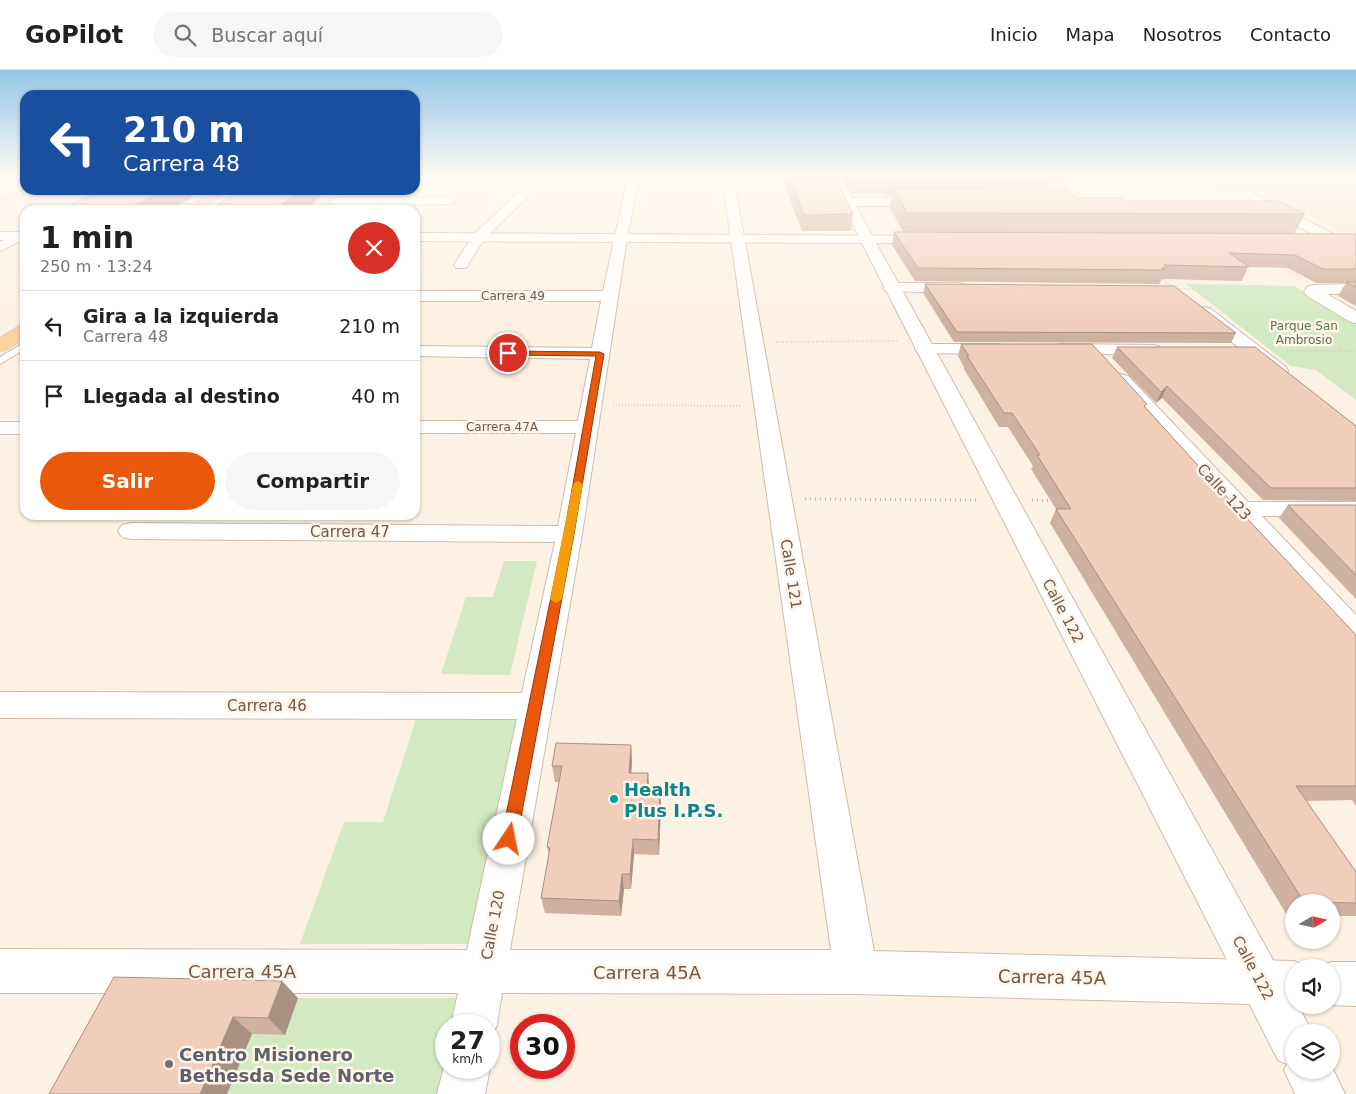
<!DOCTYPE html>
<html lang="es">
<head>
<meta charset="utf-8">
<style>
  :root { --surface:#fff; --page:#f6f6f6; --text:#202124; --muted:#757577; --line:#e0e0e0; --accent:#ea580c }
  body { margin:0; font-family:"DejaVu Sans",sans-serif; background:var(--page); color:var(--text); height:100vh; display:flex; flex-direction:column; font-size:19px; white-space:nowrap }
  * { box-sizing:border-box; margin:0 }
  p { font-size:16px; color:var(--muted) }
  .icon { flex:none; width:28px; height:28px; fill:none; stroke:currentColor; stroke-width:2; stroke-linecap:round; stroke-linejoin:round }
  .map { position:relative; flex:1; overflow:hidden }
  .side { position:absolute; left:20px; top:135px; width:400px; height:315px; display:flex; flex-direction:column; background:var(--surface); border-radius:15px; box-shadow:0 1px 4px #0004 }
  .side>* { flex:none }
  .banner { position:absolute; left:20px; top:20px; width:400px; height:105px; border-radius:15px; box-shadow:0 1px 4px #0004; background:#1a4fa0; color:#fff; overflow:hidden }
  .needle { width:32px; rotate:81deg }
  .buttons { position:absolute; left:1285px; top:824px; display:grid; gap:10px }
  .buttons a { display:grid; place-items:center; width:55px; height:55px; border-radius:50%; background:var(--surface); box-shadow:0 1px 4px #0004; font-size:25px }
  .speed { position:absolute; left:435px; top:944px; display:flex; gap:10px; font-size:25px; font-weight:700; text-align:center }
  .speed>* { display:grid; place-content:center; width:65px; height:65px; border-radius:50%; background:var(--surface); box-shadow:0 1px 4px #0004; line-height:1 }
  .speed small { font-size:12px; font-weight:400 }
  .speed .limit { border:8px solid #d22; background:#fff; color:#111 }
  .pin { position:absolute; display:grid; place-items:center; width:42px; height:42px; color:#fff; margin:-21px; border:2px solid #fff; border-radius:50%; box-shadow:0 1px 5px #0007 }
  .me { position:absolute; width:55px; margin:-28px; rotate:11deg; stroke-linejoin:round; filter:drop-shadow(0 0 4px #0008) }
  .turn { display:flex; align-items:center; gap:18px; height:105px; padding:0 20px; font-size:22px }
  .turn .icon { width:65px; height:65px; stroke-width:2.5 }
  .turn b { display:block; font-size:35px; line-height:42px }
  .round { display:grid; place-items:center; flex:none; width:52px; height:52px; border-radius:26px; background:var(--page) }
  .summary { display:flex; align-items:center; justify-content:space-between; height:85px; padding:0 20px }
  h1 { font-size:30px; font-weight:700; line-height:38px }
  .action { display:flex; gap:10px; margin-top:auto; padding:10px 20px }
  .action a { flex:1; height:58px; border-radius:30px; background:var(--accent); color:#fff; font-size:20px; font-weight:700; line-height:58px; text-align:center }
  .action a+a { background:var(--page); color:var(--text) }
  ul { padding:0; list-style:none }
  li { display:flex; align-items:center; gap:15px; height:70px; padding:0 20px; border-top:1px solid var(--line) }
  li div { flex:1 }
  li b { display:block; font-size:19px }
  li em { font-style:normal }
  header { display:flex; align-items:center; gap:30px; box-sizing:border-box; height:70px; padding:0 25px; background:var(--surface); border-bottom:1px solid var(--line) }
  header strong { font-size:24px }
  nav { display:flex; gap:28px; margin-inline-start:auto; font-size:18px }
  .search { width:350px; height:45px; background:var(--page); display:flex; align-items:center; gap:12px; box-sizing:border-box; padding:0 18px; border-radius:28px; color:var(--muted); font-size:19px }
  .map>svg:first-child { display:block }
</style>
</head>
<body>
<header>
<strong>GoPilot</strong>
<div class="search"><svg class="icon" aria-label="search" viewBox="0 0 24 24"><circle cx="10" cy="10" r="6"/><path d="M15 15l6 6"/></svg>Buscar aquí</div>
<nav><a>Inicio</a><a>Mapa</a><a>Nosotros</a><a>Contacto</a></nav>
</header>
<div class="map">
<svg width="1356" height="1024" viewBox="0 0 1356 1024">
  <rect width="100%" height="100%" fill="#fcf1e3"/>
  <path fill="#f4e3d1" d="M 1265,123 L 1356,124 L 1356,162 L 1342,162 Z"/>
  <g fill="#d3e9c1">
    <path d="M 1194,107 L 1339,107 L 1356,114 L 1356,123 L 1223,122 Z"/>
    <path d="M 1186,214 L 1294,216 L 1356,254 L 1356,330 L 1316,300 L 1291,296 Z"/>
    <path d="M 504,491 L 537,491 L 510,605 L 441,604 L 466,527 L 493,527 Z"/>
    <path d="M 416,649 L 518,649 L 474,874 L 300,874 L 344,752 L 383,752 Z"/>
    <path d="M 298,928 L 465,928 L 459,955 L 446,955 L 446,998 L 448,998 L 442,1024 L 227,1024 L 252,964 L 285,965 Z"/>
  </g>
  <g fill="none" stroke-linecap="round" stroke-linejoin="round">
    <defs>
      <path id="service" d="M 25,272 L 25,279 L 0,294 L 0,287 Z"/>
      <g id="minor">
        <path d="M 537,106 L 549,106 L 484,169 L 466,198 L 456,198 L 454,195 L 474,164 Z"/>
        <path d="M 628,106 L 639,106 L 627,168 L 582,464 L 510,880 L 831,880 L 722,106 L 733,106 L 874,881 L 1294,891 L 1310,898 L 1294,898 L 1294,935 L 856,924 L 502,923 L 497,955 L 489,972 L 489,955 L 451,955 L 458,923 L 0,923 L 0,879 L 467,880 L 517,649 L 0,648 L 0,622 L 522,623 L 555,472 L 131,469 L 122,467 L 118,461 L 122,455 L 131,453 L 558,456 L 576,363 L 415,363 L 415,351 L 578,351 L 590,289 L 415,286 L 415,276 L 592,278 L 601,231 L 415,231 L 415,221 L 603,221 Z"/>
        <path d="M 829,106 L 840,106 L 852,128 L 929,128 L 935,132 L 929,136 L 856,136 L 874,169 L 867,173 L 860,169 Z"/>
        <path d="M 1341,106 L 1356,107 L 1356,114 L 1342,108 Z"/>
        <path d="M 25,111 L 25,118 L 0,130 L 0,122 Z"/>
        <path d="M 1255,125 L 1340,167 L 1342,170 L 1335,174 L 1330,173 L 1251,132 L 1249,129 Z"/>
        <path d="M 449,127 L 455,131 L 453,134 L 334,136 L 328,132 L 334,128 Z"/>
        <path d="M 25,160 L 25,169 L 0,181 L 0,172 Z"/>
        <path d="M 891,213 L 960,213 L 965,215 L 968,218 L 965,221 L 960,223 L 886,221 L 883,218 L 886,215 Z"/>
        <path d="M 1356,214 L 1356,224 L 1327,224 L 1356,241 L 1356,253 L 1350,252 L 1306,225 L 1304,222 L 1307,217 L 1313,215 Z"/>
        <path d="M 1205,237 L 1211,239 L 1286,297 L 1288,301 L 1286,305 L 1279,307 L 1272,305 L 1199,245 L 1197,242 L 1199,239 Z"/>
        <path d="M 924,274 L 998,274 L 1004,275 L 1007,279 L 1004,283 L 998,284 L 918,283 L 915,279 L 918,275 Z"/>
        <path d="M 1061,274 L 1153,275 L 1159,276 L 1162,280 L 1159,284 L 1153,285 L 1055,283 L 1052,279 L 1055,275 Z"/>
        <path d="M 1121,304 L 1128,306 L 1248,432 L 1356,432 L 1356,446 L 1262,446 L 1356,545 L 1356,575 L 1346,572 L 1114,314 L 1111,310 L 1114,306 Z"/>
        <rect x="0" y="352" width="25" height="12"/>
        <path d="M 1331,892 L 1356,892 L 1356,936 L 1329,935 L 1331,935 L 1331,898 L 1318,898 Z"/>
        <path d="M 446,989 L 446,998 L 489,998 L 489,996 L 490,998 L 485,1024 L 437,1024 Z"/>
      </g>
      <g id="tertiary">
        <rect x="0" y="162" width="25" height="8"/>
        <path d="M 415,163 L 935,166 L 937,169 L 935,172 L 930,173 L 876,173 L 1294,928 L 1294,935 L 1298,935 L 1312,962 L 1294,962 L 1294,1000 L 1331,1000 L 1331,995 L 1345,1024 L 1295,1024 L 1284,1000 L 1287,994 L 1278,990 L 862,173 L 415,171 Z"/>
      </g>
      <g id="primary">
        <path d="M 215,120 L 229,120 L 199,140 L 185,140 Z"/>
        <path d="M 25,255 L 25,268 L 6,280 L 0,281 L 0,268 L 19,256 Z"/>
      </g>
    </defs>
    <use href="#service" stroke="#cfbbac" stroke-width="2"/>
    <use href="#minor" stroke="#cfbbac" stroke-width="2"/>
    <use href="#tertiary" stroke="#cfbbac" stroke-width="2"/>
    <use href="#primary" stroke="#d8d0cc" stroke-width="2"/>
    <g stroke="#d6b19e" stroke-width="1" stroke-dasharray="0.5 2" stroke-linecap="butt">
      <path d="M 1191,106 L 1238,133"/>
      <path d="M 1247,106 L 1250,115"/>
    </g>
    <g stroke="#d6b19e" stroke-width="2" stroke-dasharray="0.5 2" stroke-linecap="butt">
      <path d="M 1281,196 L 1302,208"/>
      <path d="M 1161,208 L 1175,219 L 1194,219"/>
      <path d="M 776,272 L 897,271"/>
    </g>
    <g stroke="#d6b19e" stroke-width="2.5" stroke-dasharray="0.5 2.5" stroke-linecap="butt">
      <path d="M 1287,281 L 1356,281"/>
      <path d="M 613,335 L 742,336"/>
    </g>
    <g stroke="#d6b19e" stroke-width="3" stroke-dasharray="1 4" stroke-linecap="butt">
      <path d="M 805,429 L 978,430"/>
      <path d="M 1032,430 L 1053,431"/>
    </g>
    <use href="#service" fill="#fff" fill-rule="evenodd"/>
    <use href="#minor" fill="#fff" fill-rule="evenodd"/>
    <use href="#tertiary" fill="#fff" fill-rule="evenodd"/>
    <use href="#primary" fill="#fbd39b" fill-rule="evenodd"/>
  </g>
  <g fill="#cfb1a0">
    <path d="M 781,106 L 837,106 L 837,112 L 853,144 L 851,161 L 802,161 Z"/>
    <path d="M 842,106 L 1042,106 L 1050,112 L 1047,120 L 1077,128 L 1305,144 L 1294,164 L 1356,164 L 1356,236 L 1338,226 L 1346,213 L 1316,213 L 1288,198 L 1248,197 L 1242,211 L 1162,209 L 1159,214 L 915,211 L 892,175 L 894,162 L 903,162 L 890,138 L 892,126 L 884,126 L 882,123 L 851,123 Z"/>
    <path d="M 103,120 L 191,120 L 189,121 L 192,127 L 170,140 L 66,140 L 65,138 Z"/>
    <path d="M 925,214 L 1236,263 L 1231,273 L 954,272 L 923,223 Z"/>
    <path d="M 961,274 L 1146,338 L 1214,413 L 1356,565 L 1356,736 L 1352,730 L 1306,731 L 1356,802 L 1356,846 L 1331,846 L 1331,832 L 1294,832 L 1294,847 L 1288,847 L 1050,453 L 1056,439 L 1031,399 L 1033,396 L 1008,357 L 999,357 L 964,299 L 964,297 L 958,286 Z"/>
    <path d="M 1117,277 L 1356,356 L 1356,431 L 1263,430 L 1162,328 L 1156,333 L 1112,288 Z"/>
    <path d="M 1288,435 L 1356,435 L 1356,529 L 1279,448 Z"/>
    <path d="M 631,675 L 632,692 L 631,703 L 648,703 L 649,718 L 661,734 L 659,785 L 634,784 L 631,819 L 624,819 L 621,846 L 545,843 L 541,828 L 549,785 L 547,777 L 559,712 L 555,712 L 552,696 Z"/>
    <path d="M 114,907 L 298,928 L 285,965 L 252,964 L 227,1024 L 49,1024 Z"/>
  </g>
  <g fill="#a99082">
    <path d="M 130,120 L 191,120 L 189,121 L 192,127 L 170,140 L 130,140 L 129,138 Z"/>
    <path d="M 301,120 L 319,120 L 321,127 L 305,140 L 274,140 Z"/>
    <path d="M 1167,316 L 1162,328 L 1156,333 L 1161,322 Z"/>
    <path d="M 631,675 L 632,692 L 630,719 L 629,703 Z"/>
    <path d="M 648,703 L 649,719 L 647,718 Z"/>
    <path d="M 660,718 L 661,734 L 659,785 L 658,770 Z"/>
    <path d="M 633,769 L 634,784 L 631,819 L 630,804 Z"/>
    <path d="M 622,804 L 624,819 L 621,846 L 619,831 Z"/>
    <path d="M 282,911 L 298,928 L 285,965 L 268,948 Z"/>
    <path d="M 233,947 L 252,964 L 227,1024 L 200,1024 Z"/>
  </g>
  <g fill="#f1ceba" stroke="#a99082">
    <path d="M 788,106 L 837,106 L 837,108 L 835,108 L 853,144 L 804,145 Z"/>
    <path d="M 853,106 L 1042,106 L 1050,112 L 887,111 L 885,108 L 853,108 Z"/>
    <path d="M 894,119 L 1066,120 L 1077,128 L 1124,128 L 1127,131 L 1278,131 L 1305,144 L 907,143 Z"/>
    <path d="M 103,120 L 130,120 L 129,122 L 140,123 L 144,120 L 164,120 L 129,138 L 65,138 Z"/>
    <path d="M 242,120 L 301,120 L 274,140 L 209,140 Z"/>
    <path d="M 894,162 L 1356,164 L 1356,199 L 1323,199 L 1295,185 L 1229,183 L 1249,197 L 1164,195 L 1167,198 L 1161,198 L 1165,200 L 918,198 Z"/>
    <path d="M 1346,212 L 1356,212 L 1356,217 Z"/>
    <path d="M 925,214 L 1174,216 L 1236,263 L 957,262 Z"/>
    <path d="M 961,274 L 1092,274 L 1147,334 L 1144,336 L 1214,413 L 1356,565 L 1356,716 L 1296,716 L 1356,802 L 1356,833 L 1304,832 L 1056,439 L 1071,439 L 1037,385 L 1040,385 L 1012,343 L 1004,343 L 967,286 L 969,286 Z"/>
    <path d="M 1117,277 L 1255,277 L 1356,356 L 1356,418 L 1271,418 L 1167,316 L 1161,322 Z"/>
    <path d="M 1288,435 L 1356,435 L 1356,505 Z"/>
    <path d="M 556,673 L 631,675 L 629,703 L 648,703 L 647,718 L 660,718 L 658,770 L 633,769 L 630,804 L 622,804 L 619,831 L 541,828 L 550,778 L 547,777 L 562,696 L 552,696 Z"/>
    <path d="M 114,907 L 282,911 L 268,948 L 233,947 L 200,1024 L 49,1024 Z"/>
  </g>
  <linearGradient id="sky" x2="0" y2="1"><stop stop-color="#94c6e7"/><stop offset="0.42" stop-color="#fef9f2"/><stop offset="1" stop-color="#fef9f2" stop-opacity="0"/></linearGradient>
  <rect width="1356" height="250" fill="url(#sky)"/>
  <path fill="#ea580c" stroke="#983908" d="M 505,281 L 600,282 L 604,284 L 574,464 L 517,769 L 515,774 L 509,776 L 503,774 L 501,769 L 564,464 L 596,286 L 508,285 L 505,284 Z"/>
  <path fill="#f59e0b" d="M 578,411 L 583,414 L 562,529 L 556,533 L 550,529 L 573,414 Z"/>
  <circle fill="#0f9aa8" stroke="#fff5e9" stroke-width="2" cx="614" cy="729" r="5"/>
  <circle fill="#6b7280" stroke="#fff5e9" stroke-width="2" cx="169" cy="994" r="5"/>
  <g text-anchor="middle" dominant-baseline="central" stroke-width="5" stroke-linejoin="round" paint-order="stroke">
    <g font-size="12" fill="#745749" stroke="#fff5e9">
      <text x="513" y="226">Carrera 49</text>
      <text x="502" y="357">Carrera 47A</text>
    </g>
    <g font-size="12" fill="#547941" stroke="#fff5e9">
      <text x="1304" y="256">Parque San<tspan x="1304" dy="14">Ambrosio</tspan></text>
    </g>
    <g font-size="15" fill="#745749" stroke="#fff5e9">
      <text transform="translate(1224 422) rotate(47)">Calle 123</text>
      <text x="350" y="462">Carrera 47</text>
      <text transform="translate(791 504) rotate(81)">Calle 121</text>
      <text transform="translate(1063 541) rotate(62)">Calle 122</text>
      <text x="267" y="636">Carrera 46</text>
      <text transform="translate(493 855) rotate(-79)">Calle 120</text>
      <text transform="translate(1253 898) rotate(62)">Calle 122</text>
    </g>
    <g font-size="18" font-weight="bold" fill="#0d838f" stroke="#fff5e9" text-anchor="start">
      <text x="624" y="719">Health<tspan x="624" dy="21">Plus I.P.S.</tspan></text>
    </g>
    <g font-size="18" fill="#745749" stroke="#fff5e9">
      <text x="242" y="901">Carrera 45A</text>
      <text x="647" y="902">Carrera 45A</text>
      <text transform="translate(1052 907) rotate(1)">Carrera 45A</text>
    </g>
    <g font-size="18" font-weight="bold" fill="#5b616d" stroke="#fff5e9" text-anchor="start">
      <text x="179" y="984">Centro Misionero<tspan x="179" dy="21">Bethesda Sede Norte</tspan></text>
    </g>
  </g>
</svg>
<div class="buttons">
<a><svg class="needle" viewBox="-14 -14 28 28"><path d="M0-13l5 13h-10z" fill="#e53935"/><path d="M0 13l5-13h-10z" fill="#757577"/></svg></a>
<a><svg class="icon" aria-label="sound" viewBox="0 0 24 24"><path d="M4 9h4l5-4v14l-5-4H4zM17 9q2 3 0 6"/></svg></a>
<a><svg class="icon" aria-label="layers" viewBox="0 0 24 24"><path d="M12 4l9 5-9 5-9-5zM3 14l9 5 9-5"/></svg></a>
</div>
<div class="speed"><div>27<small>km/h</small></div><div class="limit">30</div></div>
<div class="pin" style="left:508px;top:283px;background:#d93025"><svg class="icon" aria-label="arrive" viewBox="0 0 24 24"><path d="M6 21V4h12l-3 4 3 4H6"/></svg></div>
<svg class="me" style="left:509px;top:769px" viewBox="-20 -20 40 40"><circle r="19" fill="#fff"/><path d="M0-13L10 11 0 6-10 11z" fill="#ea580c"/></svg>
<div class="banner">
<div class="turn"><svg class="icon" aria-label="left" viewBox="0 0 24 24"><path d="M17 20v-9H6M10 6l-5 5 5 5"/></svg><div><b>210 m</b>Carrera 48</div></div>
</div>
<section class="side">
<div class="summary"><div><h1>1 min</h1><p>250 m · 13:24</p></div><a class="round" style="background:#d93025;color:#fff"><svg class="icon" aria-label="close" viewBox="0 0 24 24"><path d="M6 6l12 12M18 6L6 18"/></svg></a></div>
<ul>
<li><svg class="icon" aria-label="left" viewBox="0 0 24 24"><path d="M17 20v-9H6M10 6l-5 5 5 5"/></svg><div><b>Gira a la izquierda</b><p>Carrera 48</p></div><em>210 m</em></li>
<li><svg class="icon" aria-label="arrive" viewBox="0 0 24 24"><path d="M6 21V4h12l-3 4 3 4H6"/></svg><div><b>Llegada al destino</b></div><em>40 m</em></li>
</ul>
<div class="action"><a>Salir</a><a>Compartir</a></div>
</section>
</div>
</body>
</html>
